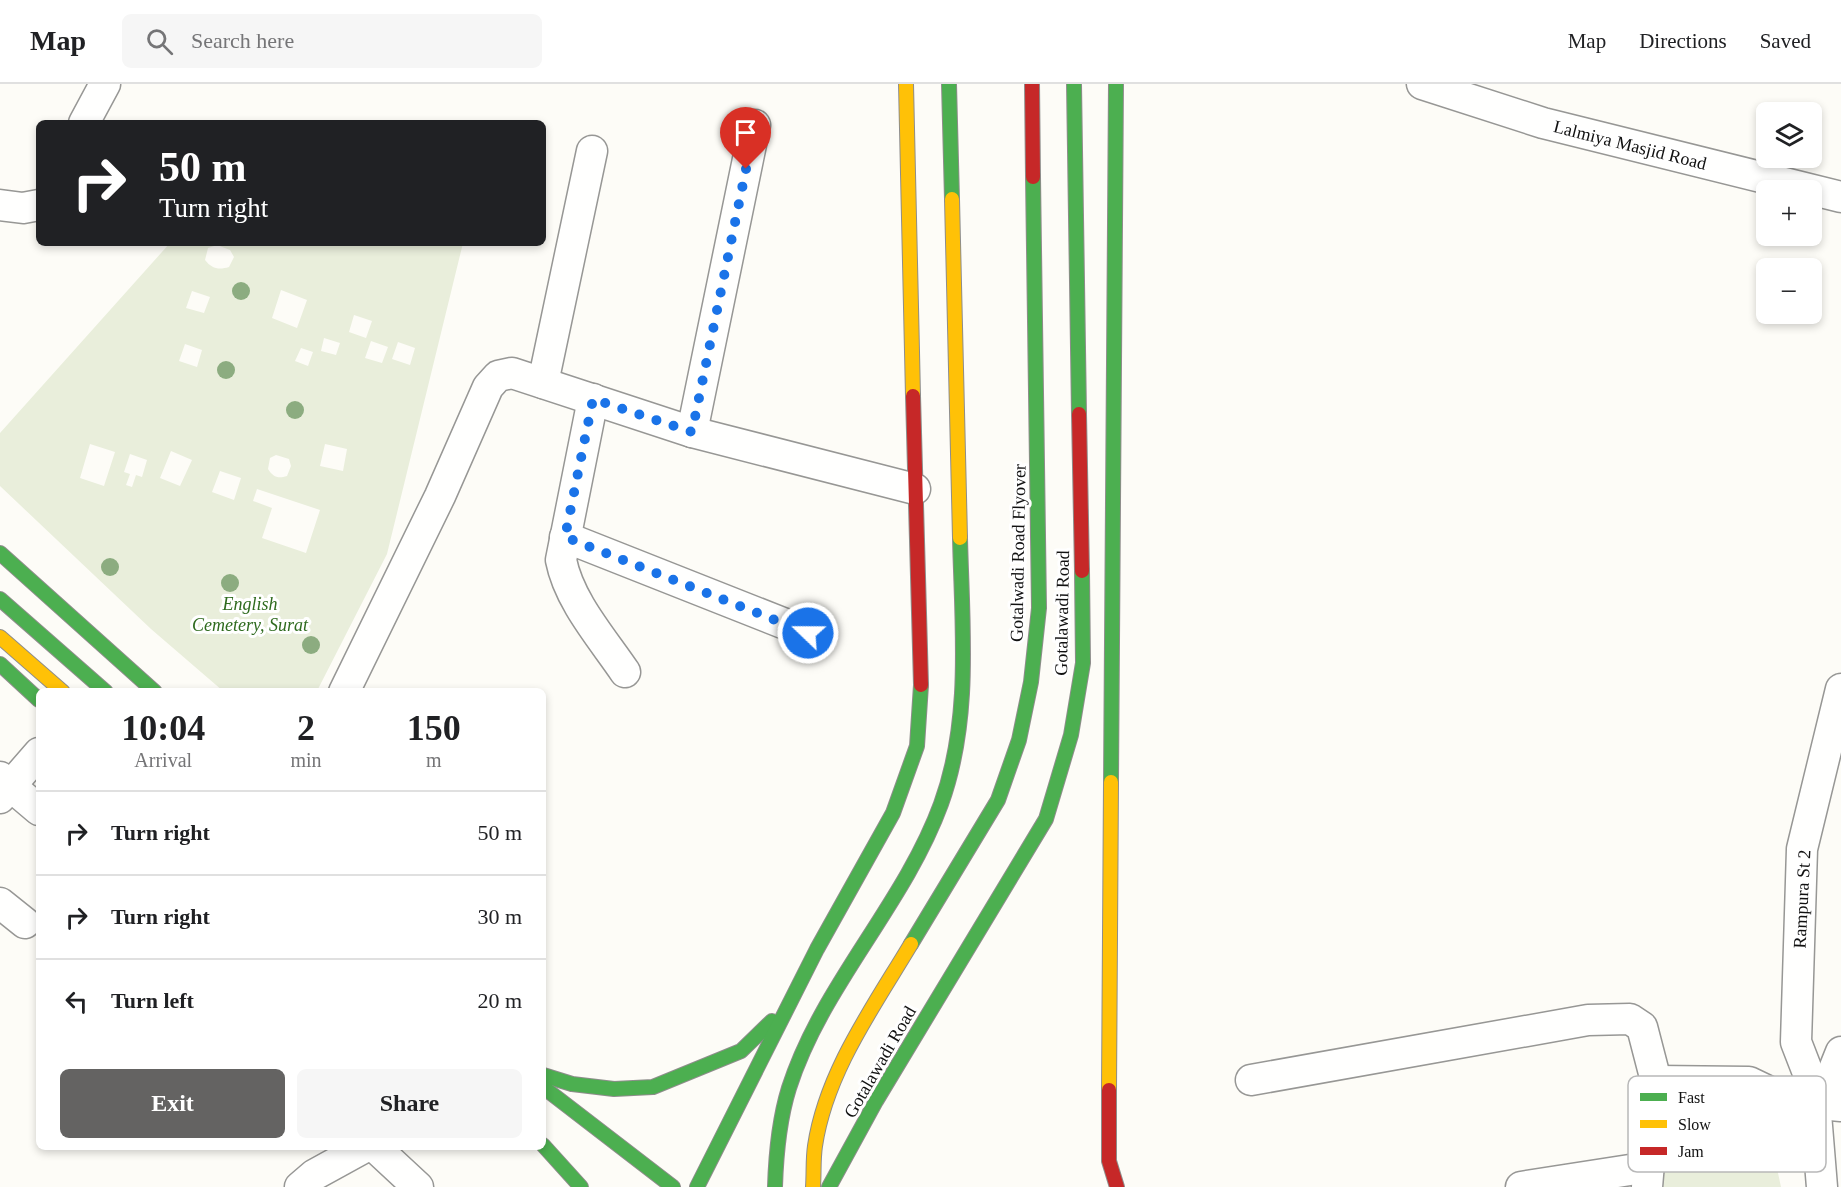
<!DOCTYPE html>
<html lang="en">
<head>
<meta charset="utf-8">
<style>
  :root { --surface:#fff; --page:#f6f6f6; --text:#202124; --muted:#757577; --line:#e0e0e0; --accent:#646362 }
  body { margin:0; font-family:"Times New Roman",serif; background:var(--page); color:var(--text); height:100vh; display:flex; flex-direction:column; font-size:22px; white-space:nowrap }
  * { box-sizing:border-box; margin:0 }
  p { font-size:20px; color:var(--muted) }
  .icon { flex:none; width:33px; height:33px; fill:none; stroke:currentColor; stroke-width:2; stroke-linecap:round; stroke-linejoin:round }
  .map { position:relative; flex:1; overflow:hidden }
  .sheet { position:absolute; left:36px; top:604px; width:510px; height:462px; display:flex; flex-direction:column; background:var(--surface); border-radius:9px; box-shadow:0 3px 9px #0003 }
  .sheet>* { flex:none }
  .banner { position:absolute; left:36px; top:36px; width:510px; height:126px; border-radius:9px; box-shadow:0 3px 9px #0003; background:#202124; color:#fff; overflow:hidden }
  .fabs { position:absolute; left:1756px; top:18px; display:grid; gap:12px }
  .fabs a { display:grid; place-items:center; width:66px; height:66px; border-radius:9px; background:var(--surface); box-shadow:0 3px 9px #0003; font-size:30px }
  .pin { position:absolute; display:grid; place-items:center; width:51px; height:51px; color:#fff; margin:-62px -26px; border-radius:50% 50% 50% 0; rotate:-45deg; box-shadow:0 0 6px #0007 }
  .pin .icon { rotate:45deg }
  .me { position:absolute; width:66px; margin:-33px; rotate:292deg; stroke-linejoin:round; filter:drop-shadow(0 0 4px #0008) }
  .turn { display:flex; align-items:center; gap:21px; height:126px; padding:0 24px; font-size:27px }
  .turn .icon { width:78px; height:78px; stroke-width:2.5 }
  .turn b { display:block; font-size:42px; line-height:51px }
  .eta { display:flex; justify-content:space-evenly; align-items:center; height:102px; text-align:center }
  .eta b { font-size:36px; font-weight:700; line-height:42px }
  .button { display:flex; gap:12px; margin-top:auto; padding:12px 24px }
  .button a { flex:1; height:69px; border-radius:9px; background:var(--accent); color:#fff; font-size:24px; font-weight:700; line-height:69px; text-align:center }
  .button a+a { background:var(--page); color:var(--text) }
  ul { padding:0; list-style:none }
  li { display:flex; align-items:center; gap:18px; height:84px; padding:0 24px; border-top:2px solid var(--line) }
  li div { flex:1 }
  li b { display:block; font-size:22px }
  li em { font-style:normal }
  header { display:flex; align-items:center; gap:36px; box-sizing:border-box; height:84px; padding:0 30px; background:var(--surface); border-bottom:2px solid var(--line) }
  header strong { font-size:28px }
  nav { display:flex; gap:33px; margin-inline-start:auto; font-size:21px }
  .search { width:420px; height:54px; background:var(--page); display:flex; align-items:center; gap:15px; box-sizing:border-box; padding:0 21px; border-radius:9px; color:var(--muted); font-size:22px }
  .map>svg:first-child { display:block }
</style>
</head>
<body>
<header>
<strong>Map</strong>
<div class="search"><svg class="icon" aria-label="search" viewBox="0 0 24 24"><circle cx="10" cy="10" r="6"/><path d="M15 15l6 6"/></svg>Search here</div>
<nav><a>Map</a><a>Directions</a><a>Saved</a></nav>
</header>
<div class="map">
<svg width="1841" height="1103" viewBox="0 0 1841 1103">
  <rect width="100%" height="100%" fill="#fdfcf7"/>
  <g fill="#e9eedb" fill-rule="evenodd">
    <path d="M 170,159 L 463,159 L 387,470 L 317,607 L 223,607 L 151,545 L 0,402 L 0,349 ZM 217,161 L 230,166 L 234,173 L 229,183 C 219,186 212,185 205,176 L 208,164 ZM 281,206 L 307,216 L 297,244 L 272,234 ZM 192,207 L 210,213 L 204,229 L 186,224 ZM 354,231 L 372,237 L 366,254 L 349,248 ZM 324,254 L 340,259 L 336,271 L 321,267 ZM 371,257 L 388,263 L 382,279 L 365,274 ZM 398,258 L 415,264 L 410,281 L 392,275 ZM 185,260 L 202,266 L 197,283 L 179,277 ZM 301,264 L 313,268 L 308,282 L 295,277 ZM 90,360 L 115,368 L 104,402 L 80,394 ZM 325,360 L 347,365 L 343,387 L 320,382 ZM 171,367 L 192,376 L 180,402 L 160,394 ZM 130,370 L 147,376 L 142,393 L 136,391 L 132,403 L 126,401 L 130,390 L 124,388 ZM 276,371 L 289,375 L 291,382 L 287,392 C 278,395 273,393 268,385 L 270,374 ZM 220,387 L 241,394 L 234,416 L 212,408 ZM 257,405 L 320,426 L 306,469 L 262,454 L 272,424 L 253,417 Z"/>
    <path d="M 1664,1006 L 1762,1015 L 1781,1103 L 1654,1103 Z"/>
  </g>
  <g fill="none" stroke-linecap="round" stroke-linejoin="round">
    <defs>
      <g id="street">
        <path d="M 1422,0 L 1543,39 L 1841,113"/>
        <path d="M 84,39 L 105,0"/>
        <path d="M 0,121 L 23,124 L 39,121"/>
        <path d="M 543,299 L 592,67"/>
        <path d="M 593,315 L 561,476 C 569,517 602,554 625,588"/>
        <path d="M 692,348 L 755,41"/>
        <path d="M 565,453 L 808,549"/>
        <path d="M 1841,605 L 1802,765 L 1796,958 L 1820,1020 L 1841,1022"/>
        <path d="M 344,608 L 440,412 L 488,303 L 498,292 L 512,289 L 692,348 L 915,405"/>
        <path d="M 0,693 L 39,726"/>
        <path d="M 0,714 L 39,669"/>
        <path d="M 0,819 L 25,839"/>
        <path d="M 1251,996 L 1588,936 L 1630,935 L 1642,943 L 1656,997"/>
        <path d="M 376,1064 L 418,1103"/>
        <path d="M 300,1103 L 314,1091 L 363,1064"/>
        <path d="M 1521,1103 L 1649,1083"/>
        <path d="M 1647,1103 L 1656,997 L 1749,998 L 1816,1030"/>
        <path d="M 1822,1103 L 1816,1030 L 1841,968"/>
      </g>
      <g id="fast">
        <path d="M 949,0 L 952,115"/>
        <path d="M 1074,0 L 1079,330"/>
        <path d="M 0,469 L 155,608"/>
        <path d="M 0,515 L 106,608"/>
        <path d="M 0,580 L 39,616"/>
        <path d="M 1111,698 L 1116,0"/>
        <path d="M 911,860 L 998,716 L 1019,656 L 1031,598 L 1039,524 L 1033,93"/>
        <path d="M 543,991 L 572,1000 L 614,1005 L 653,1003 L 741,967 L 772,937"/>
        <path d="M 543,1003 L 673,1103"/>
        <path d="M 543,1061 L 581,1103"/>
        <path d="M 697,1103 L 817,865 L 893,729 L 917,662 L 921,601"/>
        <path d="M 775,1103 C 776,1070 779,1036 789,1004 C 822,901 904,821 941,720 C 972,635 962,542 960,454"/>
        <path d="M 829,1103 L 876,1017 L 1046,735 L 1071,651 L 1083,579 L 1082,487"/>
      </g>
      <g id="slow">
        <path d="M 906,0 L 913,312"/>
        <path d="M 952,115 L 960,454"/>
        <path d="M 0,553 L 63,608"/>
        <path d="M 1109,1006 L 1111,698"/>
        <path d="M 813,1103 C 814,1089 813,1075 815,1062 C 826,988 874,922 911,860"/>
      </g>
      <g id="jam">
        <path d="M 1032,0 L 1033,93"/>
        <path d="M 913,312 L 921,601"/>
        <path d="M 1079,330 L 1082,487"/>
        <path d="M 1109,1006 L 1109,1077 L 1117,1103"/>
      </g>
    </defs>
    <use href="#street" stroke="#979795" stroke-width="33"/>
    <use href="#fast" stroke="#8e8d8b" stroke-width="16"/>
    <use href="#slow" stroke="#8e8d8b" stroke-width="16"/>
    <use href="#jam" stroke="#8e8d8b" stroke-width="16"/>
    <use href="#street" stroke="#fffffe" stroke-width="30"/>
    <use href="#fast" stroke="#4caf50" stroke-width="14"/>
    <use href="#slow" stroke="#ffc107" stroke-width="14"/>
    <use href="#jam" stroke="#c62828" stroke-width="14"/>
  </g>
  <g fill="#8cac80">
    <circle cx="241" cy="207" r="9"/>
    <circle cx="226" cy="286" r="9"/>
    <circle cx="295" cy="326" r="9"/>
    <circle cx="110" cy="483" r="9"/>
    <circle cx="230" cy="499" r="9"/>
    <circle cx="311" cy="561" r="9"/>
  </g>
  <g fill="none" stroke-linecap="round" stroke-linejoin="round">
    <path stroke="#1a73e8" stroke-width="10" stroke-dasharray="0 18" d="M 746,85 L 692,348 L 593,315 L 565,453 L 808,549"/>
  </g>
  <g text-anchor="middle" dominant-baseline="central" stroke-width="6" stroke-linejoin="round" paint-order="stroke">
    <g font-size="18" fill="#111" stroke="#fff">
      <text transform="translate(1630 61) rotate(14)">Lalmiya Masjid Road</text>
      <text transform="translate(1018 469) rotate(-89)">Gotalwadi Road Flyover</text>
      <text transform="translate(1062 529) rotate(-89)">Gotalawadi Road</text>
      <text transform="translate(1802 815) rotate(-87)">Rampura St 2</text>
      <text transform="translate(880 978) rotate(-60)">Gotalawadi Road</text>
    </g>
    <g font-size="18" font-style="italic" fill="#2f6b1f" stroke="#fff">
      <text x="250" y="520">English<tspan x="250" dy="21">Cemetery, Surat</tspan></text>
    </g>
  </g>
  <rect x="1628" y="992" width="198" height="96" rx="9" fill="#fff" stroke="#b8b8b8" stroke-width="1.5"/>
  <rect x="1640" y="1009" width="27" height="8" fill="#4caf50"/>
  <rect x="1640" y="1036" width="27" height="8" fill="#ffc107"/>
  <rect x="1640" y="1063" width="27" height="8" fill="#c62828"/>
  <g font-size="16" fill="#111">
    <text x="1678" y="1019">Fast</text>
    <text x="1678" y="1046">Slow</text>
    <text x="1678" y="1073">Jam</text>
  </g>
</svg>
<div class="fabs">
<a><svg class="icon" aria-label="layers" viewBox="0 0 24 24"><path d="M12 4l9 5-9 5-9-5zM3 14l9 5 9-5"/></svg></a>
<a>+</a>
<a>−</a>
</div>
<div class="pin" style="left:746px;top:85px;background:#d93025"><svg class="icon" aria-label="arrive" viewBox="0 0 24 24"><path d="M6 21V4h12l-3 4 3 4H6"/></svg></div>
<svg class="me" style="left:808px;top:549px" viewBox="-20 -20 40 40"><circle r="17" fill="#1a73e8" stroke="#fff" stroke-width="3"/><path d="M0-11L8 9 0 5-8 9z" fill="#fff"/></svg>
<div class="banner">
<div class="turn"><svg class="icon" aria-label="right" viewBox="0 0 24 24"><path d="M7 20v-9h11M14 6l5 5-5 5"/></svg><div><b>50 m</b>Turn right</div></div>
</div>
<section class="sheet">
<div class="eta">
<div><b>10:04</b><p>Arrival</p></div>
<div><b>2</b><p>min</p></div>
<div><b>150</b><p>m</p></div>
</div>
<ul>
<li><svg class="icon" aria-label="right" viewBox="0 0 24 24"><path d="M7 20v-9h11M14 6l5 5-5 5"/></svg><div><b>Turn right</b></div><em>50 m</em></li>
<li><svg class="icon" aria-label="right" viewBox="0 0 24 24"><path d="M7 20v-9h11M14 6l5 5-5 5"/></svg><div><b>Turn right</b></div><em>30 m</em></li>
<li><svg class="icon" aria-label="left" viewBox="0 0 24 24"><path d="M17 20v-9H6M10 6l-5 5 5 5"/></svg><div><b>Turn left</b></div><em>20 m</em></li>
</ul>
<div class="button"><a>Exit</a><a>Share</a></div>
</section>
</div>
</body>
</html>
